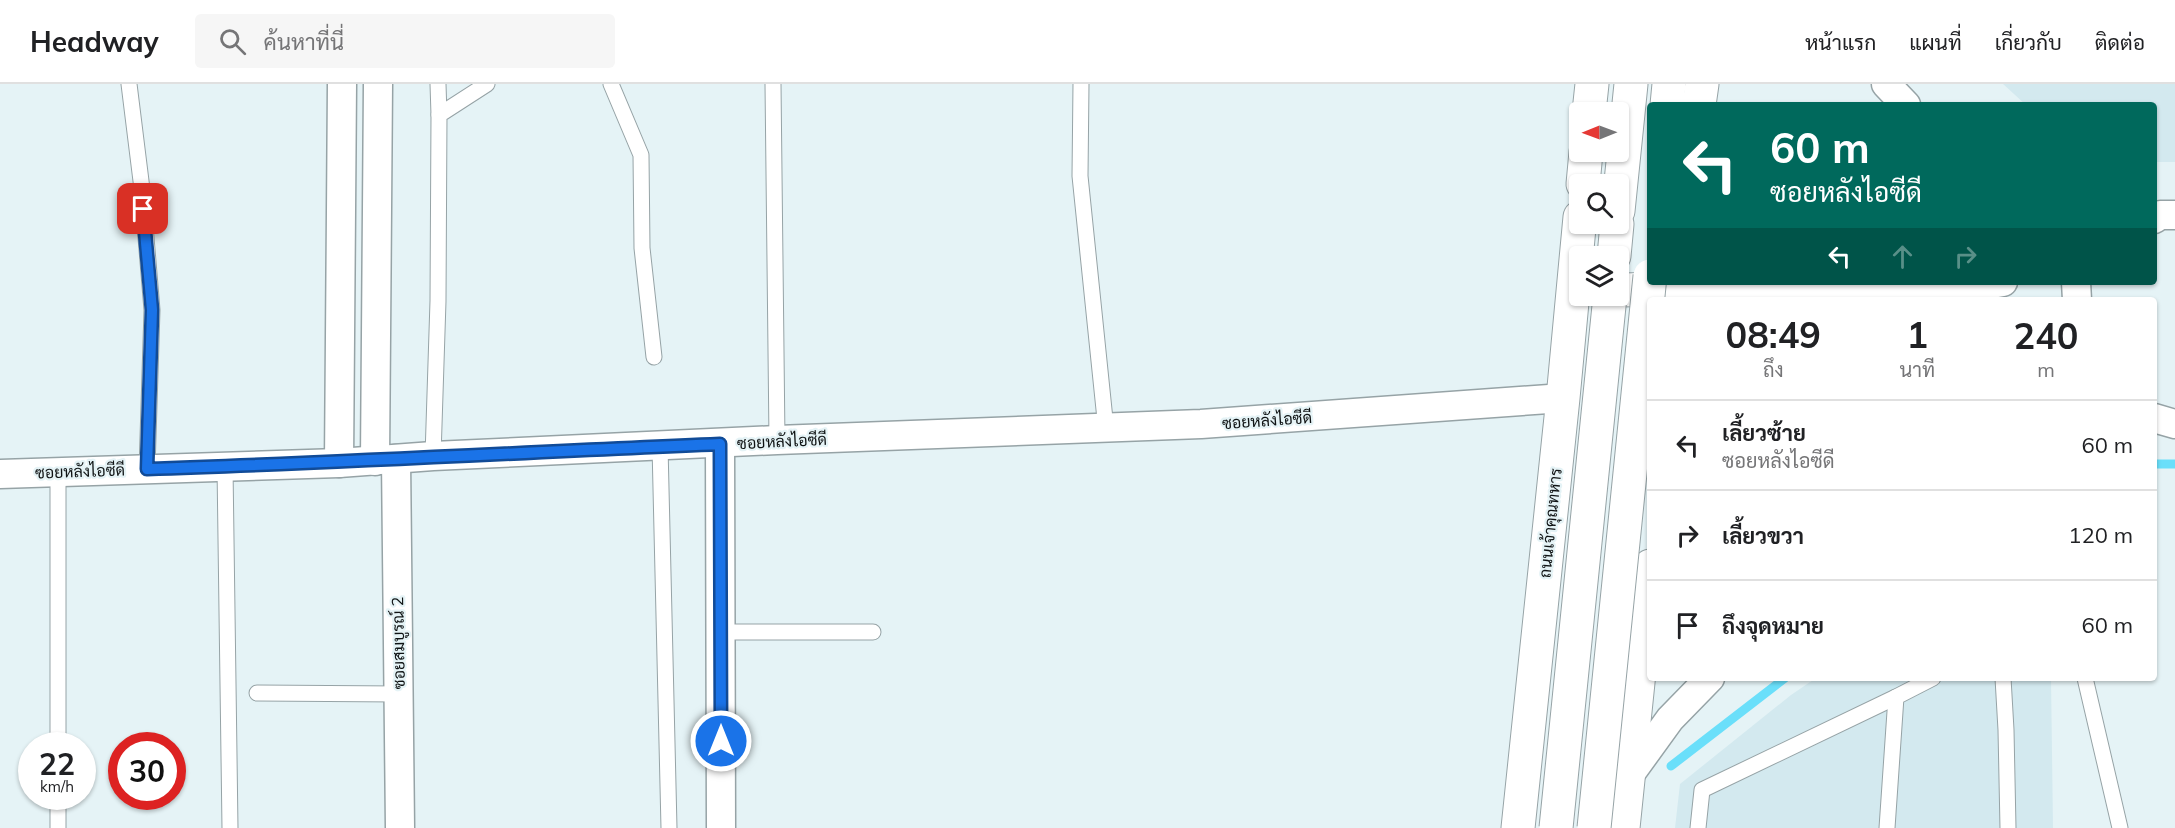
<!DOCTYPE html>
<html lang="th">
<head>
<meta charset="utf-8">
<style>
  :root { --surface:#fff; --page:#f6f6f6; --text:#202124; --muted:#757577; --line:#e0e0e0 }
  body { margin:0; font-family:Mulish,Sarabun,sans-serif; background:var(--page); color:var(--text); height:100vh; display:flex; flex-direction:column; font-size:22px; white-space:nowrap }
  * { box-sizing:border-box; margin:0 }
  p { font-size:20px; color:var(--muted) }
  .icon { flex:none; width:33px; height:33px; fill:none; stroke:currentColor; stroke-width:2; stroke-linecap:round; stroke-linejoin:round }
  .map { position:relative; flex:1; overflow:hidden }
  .panel { position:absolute; left:1647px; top:213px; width:510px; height:384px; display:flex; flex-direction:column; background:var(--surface); border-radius:6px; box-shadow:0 2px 4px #0004 }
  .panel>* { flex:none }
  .guide { position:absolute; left:1647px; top:18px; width:510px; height:183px; border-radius:6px; box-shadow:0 2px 4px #0004; background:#00695c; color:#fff; overflow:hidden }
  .needle { width:39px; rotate:269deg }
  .fabs { position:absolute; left:1569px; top:18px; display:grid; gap:12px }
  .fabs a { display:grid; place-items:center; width:60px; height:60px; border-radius:6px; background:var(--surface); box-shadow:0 2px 4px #0004; font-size:30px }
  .speed { position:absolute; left:18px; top:648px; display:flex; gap:12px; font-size:30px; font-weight:700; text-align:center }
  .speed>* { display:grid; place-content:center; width:78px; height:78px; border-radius:50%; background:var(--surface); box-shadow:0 2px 4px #0004; line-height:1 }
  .speed small { font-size:15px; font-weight:400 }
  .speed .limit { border:9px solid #d22; background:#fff; color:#111 }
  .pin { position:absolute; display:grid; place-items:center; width:51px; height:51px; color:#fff; margin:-26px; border-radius:12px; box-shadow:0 3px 9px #0006 }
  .me { position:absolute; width:66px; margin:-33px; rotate:0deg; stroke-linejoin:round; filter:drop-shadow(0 0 4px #0008) }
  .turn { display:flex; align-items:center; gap:21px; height:126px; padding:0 24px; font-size:27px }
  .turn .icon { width:78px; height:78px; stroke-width:2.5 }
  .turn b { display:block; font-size:42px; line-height:51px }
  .lanes { display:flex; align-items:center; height:57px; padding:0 24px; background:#0003; justify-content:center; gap:30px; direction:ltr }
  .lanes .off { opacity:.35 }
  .eta { display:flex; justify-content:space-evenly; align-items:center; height:102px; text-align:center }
  .eta b { font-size:36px; font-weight:700; line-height:42px }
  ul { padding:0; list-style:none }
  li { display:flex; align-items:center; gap:18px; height:90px; padding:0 24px; border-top:2px solid var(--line) }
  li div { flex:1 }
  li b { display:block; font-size:22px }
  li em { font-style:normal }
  header { display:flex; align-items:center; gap:36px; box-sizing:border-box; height:84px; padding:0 30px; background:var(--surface); border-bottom:2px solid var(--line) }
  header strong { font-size:28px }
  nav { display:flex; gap:33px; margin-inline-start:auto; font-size:21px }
  .search { width:420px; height:54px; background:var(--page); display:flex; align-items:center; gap:15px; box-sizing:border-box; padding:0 21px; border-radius:6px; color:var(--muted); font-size:22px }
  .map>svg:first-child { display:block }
</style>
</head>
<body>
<header>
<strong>Headway</strong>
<div class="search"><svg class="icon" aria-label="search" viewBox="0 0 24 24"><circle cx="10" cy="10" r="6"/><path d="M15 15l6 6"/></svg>ค้นหาที่นี่</div>
<nav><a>หน้าแรก</a><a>แผนที่</a><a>เกี่ยวกับ</a><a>ติดต่อ</a></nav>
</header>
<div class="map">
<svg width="2175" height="744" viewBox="0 0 2175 744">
  <rect width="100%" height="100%" fill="#e5f3f6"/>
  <g fill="#d3e9ef">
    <path d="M 2003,0 L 2175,0 L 2175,78 L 2154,78 L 2154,21 L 2026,21 Z"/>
    <path d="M 1816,594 L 2051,594 L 2053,744 L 1675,744 L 1680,700 L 1791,611 Z"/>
  </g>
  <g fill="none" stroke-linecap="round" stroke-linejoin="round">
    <g stroke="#6adffa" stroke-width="9">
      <path d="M 2154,380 L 2175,380"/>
      <path d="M 1671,682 L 1785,594"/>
    </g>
    <defs>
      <g id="service">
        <path d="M 129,0 L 142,105 L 152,226 L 147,385"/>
        <path d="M 438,0 L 439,31"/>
        <path d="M 611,0 L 641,71 L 642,164 L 654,273"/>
        <path d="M 773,0 L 777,356"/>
        <path d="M 1081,0 L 1080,92 L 1106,345"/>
        <path d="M 660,362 L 669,744"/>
        <path d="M 433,372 L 438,217 L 439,31 L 487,0"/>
        <path d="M 225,383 L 230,744"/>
        <path d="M 720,548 L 873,548"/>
        <path d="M 2003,594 L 2006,646 L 2008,744"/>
        <path d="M 2085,594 L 2120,744"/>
        <path d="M 257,609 L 399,610"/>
        <path d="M 58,662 L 58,388"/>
        <path d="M 58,744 L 58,712"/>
        <path d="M 1698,744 L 1702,706 L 1896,613"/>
        <path d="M 1887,744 L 1896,613 L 1933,594"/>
      </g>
      <g id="minor">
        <path d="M 1886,0 L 1906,21"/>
        <path d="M 2154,135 L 2160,131 L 2175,131"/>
        <path d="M 2076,198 L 2077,216"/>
        <path d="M 1680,205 L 1894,208 L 1975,203 L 2003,198"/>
        <path d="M 2154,334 L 2175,340"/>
        <path d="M 720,360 L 721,744"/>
        <path d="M 396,375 L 400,744"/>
        <path d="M 375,377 L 378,0"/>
        <path d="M 339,379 L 342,0"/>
        <path d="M 0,390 L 339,379 L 433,372 L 777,356 L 1201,340 L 1563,314"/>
        <path d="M 1628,693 L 1670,635 L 1710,594"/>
      </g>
      <g id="primary">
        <path d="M 1667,21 L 1669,0"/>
        <path d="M 1699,21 L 1702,0"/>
        <path d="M 1589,28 L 1592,0"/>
        <path d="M 1583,100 L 1586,68"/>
        <path d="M 1618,127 L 1631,0"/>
        <path d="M 1614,172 L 1617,140"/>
        <path d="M 1618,206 L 1680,205"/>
        <path d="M 1518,744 L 1563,314 L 1580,133"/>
        <path d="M 1623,744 L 1650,482"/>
      </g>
    </defs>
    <use href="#service" stroke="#96a3a6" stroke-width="17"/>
    <use href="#minor" stroke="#96a3a6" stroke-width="31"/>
    <use href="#primary" stroke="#96a3a6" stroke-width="35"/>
    <use href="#service" stroke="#fff" stroke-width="15"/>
    <use href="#minor" stroke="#fff" stroke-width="28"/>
    <use href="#primary" stroke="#fff" stroke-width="33"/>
    <defs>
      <g id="primary-bridge">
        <path d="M 1556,744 L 1610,212"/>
        <path d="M 1594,744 L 1650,192"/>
      </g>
    </defs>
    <use href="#primary-bridge" stroke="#96a3a6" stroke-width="35" stroke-linecap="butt"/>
    <use href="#primary-bridge" stroke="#fff" stroke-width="33"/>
  </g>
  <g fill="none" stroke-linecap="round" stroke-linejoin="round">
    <defs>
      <path id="route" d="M 143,125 L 152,226 L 147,385 C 338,379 529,368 720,360 L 721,657"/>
    </defs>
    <use href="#route" stroke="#114b97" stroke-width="15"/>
    <use href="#route" stroke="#1a73e8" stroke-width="10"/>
  </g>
  <g text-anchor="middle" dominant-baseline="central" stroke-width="4.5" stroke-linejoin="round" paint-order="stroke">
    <g font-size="16" fill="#0f1314" stroke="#e5f3f6">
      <text transform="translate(1267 336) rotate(-4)">ซอยหลังไอซีดี</text>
      <text transform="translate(782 357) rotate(-3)">ซอยหลังไอซีดี</text>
      <text transform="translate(80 387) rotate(-2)">ซอยหลังไอซีดี</text>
      <text transform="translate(1550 439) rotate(-84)">ถนนเจ้าคุณทหาร</text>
      <text transform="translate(398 559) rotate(-91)">ซอยสมบูรณ์ 2</text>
    </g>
  </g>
</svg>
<div class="fabs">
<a><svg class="needle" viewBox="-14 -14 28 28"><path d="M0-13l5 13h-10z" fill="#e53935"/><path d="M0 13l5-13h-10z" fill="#757577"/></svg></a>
<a><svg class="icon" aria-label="search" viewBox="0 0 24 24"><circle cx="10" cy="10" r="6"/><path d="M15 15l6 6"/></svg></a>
<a><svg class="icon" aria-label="layers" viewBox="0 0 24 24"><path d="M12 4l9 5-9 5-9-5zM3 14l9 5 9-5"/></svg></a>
</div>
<div class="speed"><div>22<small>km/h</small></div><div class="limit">30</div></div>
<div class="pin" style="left:143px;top:125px;background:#d93025"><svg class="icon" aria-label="arrive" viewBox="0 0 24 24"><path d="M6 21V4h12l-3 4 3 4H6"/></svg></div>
<svg class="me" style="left:721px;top:657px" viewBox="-20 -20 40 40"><circle r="17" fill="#1a73e8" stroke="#fff" stroke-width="3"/><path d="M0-11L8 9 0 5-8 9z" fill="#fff"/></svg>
<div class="guide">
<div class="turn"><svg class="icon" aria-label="left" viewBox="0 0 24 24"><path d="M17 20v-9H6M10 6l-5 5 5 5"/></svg><div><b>60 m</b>ซอยหลังไอซีดี</div></div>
<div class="lanes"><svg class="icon" aria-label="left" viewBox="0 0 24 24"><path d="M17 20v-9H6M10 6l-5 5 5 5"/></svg><svg class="icon off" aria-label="ahead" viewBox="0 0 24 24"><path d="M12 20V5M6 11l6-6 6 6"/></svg><svg class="icon off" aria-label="right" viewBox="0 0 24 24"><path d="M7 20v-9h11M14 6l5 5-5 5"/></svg></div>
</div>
<section class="panel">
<div class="eta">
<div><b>08:49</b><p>ถึง</p></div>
<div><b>1</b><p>นาที</p></div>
<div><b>240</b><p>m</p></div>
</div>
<ul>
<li><svg class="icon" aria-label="left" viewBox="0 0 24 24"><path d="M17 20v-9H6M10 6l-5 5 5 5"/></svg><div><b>เลี้ยวซ้าย</b><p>ซอยหลังไอซีดี</p></div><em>60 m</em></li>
<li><svg class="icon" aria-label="right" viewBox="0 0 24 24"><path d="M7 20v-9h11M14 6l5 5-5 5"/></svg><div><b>เลี้ยวขวา</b></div><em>120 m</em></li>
<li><svg class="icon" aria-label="arrive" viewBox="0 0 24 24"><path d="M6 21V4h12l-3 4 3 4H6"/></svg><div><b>ถึงจุดหมาย</b></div><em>60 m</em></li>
</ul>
</section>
</div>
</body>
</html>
